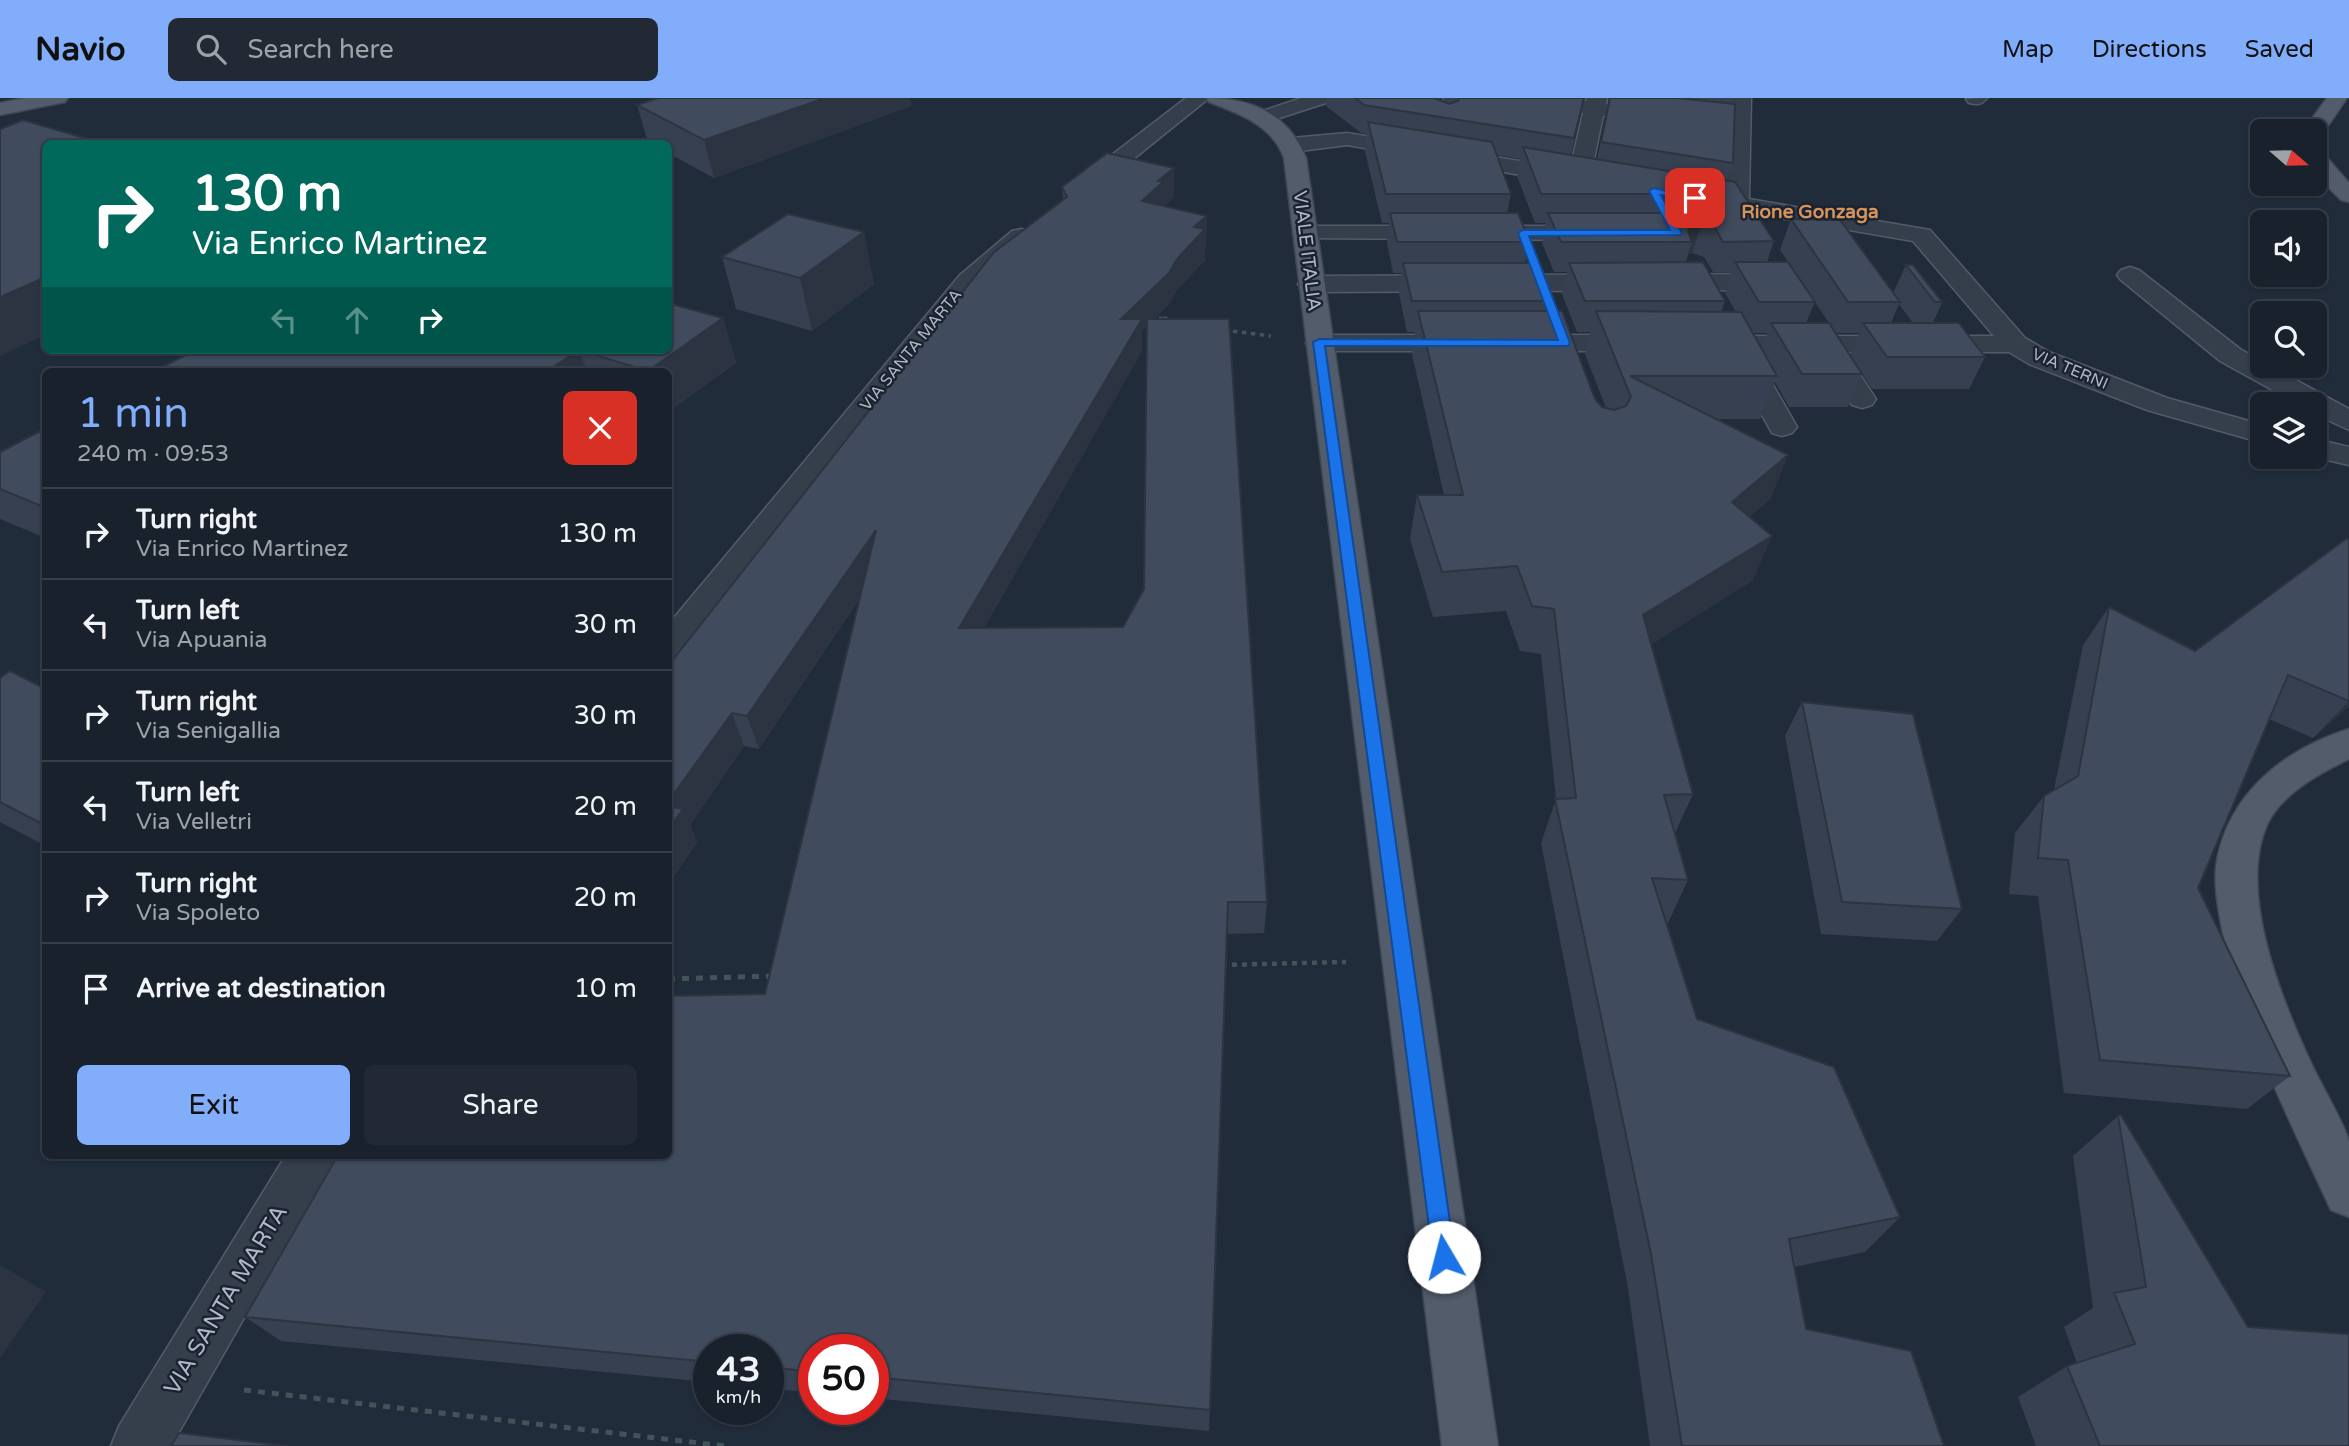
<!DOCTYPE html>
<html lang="en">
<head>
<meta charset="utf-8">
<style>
  :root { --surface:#19212c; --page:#222934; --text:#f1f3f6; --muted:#9fa3a9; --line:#373e48; --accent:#82adfa }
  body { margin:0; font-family:"Varela Round",sans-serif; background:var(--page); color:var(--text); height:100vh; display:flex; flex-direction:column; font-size:26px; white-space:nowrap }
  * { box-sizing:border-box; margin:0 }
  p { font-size:23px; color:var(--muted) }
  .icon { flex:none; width:38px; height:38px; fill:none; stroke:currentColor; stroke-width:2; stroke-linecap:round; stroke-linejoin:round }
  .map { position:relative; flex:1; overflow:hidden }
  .panel { position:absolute; left:42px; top:270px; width:630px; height:791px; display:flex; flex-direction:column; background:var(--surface); border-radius:10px; box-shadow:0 2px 5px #0004,0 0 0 2px var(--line) }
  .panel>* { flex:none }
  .banner { position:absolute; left:42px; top:42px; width:630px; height:214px; border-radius:10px; box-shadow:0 2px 5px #0004,0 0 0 2px var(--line); background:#00695c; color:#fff; overflow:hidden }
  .needle { width:46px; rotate:110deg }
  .tools { position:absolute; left:2250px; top:21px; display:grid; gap:14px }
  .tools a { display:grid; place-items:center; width:77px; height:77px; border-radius:10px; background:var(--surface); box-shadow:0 2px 5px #0004,0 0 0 2px var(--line); font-size:35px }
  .speed { position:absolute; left:693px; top:1236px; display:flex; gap:14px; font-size:35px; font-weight:700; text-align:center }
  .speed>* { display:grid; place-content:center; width:91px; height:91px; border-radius:50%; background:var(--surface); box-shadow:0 2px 5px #0004,0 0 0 2px var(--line); line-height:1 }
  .speed small { font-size:18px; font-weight:400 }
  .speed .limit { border:10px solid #d22; background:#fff; color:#111 }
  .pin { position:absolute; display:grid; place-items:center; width:60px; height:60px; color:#fff; margin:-30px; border-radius:14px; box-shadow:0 4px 10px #0006 }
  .me { position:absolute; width:77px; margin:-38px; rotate:352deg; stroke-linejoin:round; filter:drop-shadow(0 0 5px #0008) }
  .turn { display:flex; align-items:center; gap:24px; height:147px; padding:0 35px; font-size:32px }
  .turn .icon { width:91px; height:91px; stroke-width:2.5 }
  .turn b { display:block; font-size:49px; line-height:60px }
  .lanes { display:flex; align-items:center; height:66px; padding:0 35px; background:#0003; justify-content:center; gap:35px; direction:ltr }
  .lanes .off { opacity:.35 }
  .round { display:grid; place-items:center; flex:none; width:74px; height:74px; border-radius:10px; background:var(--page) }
  .head { display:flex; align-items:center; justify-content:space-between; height:119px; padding:0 35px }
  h1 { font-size:42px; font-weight:600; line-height:52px; color:var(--accent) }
  .button { display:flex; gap:14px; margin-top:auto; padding:14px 35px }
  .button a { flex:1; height:80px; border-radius:10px; background:var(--accent); color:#111; font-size:28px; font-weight:600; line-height:80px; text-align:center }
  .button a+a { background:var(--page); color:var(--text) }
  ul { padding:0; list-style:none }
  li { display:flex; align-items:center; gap:21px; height:91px; padding:0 35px; border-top:2px solid var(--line) }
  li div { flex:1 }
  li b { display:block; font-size:26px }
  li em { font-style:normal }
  header { display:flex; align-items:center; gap:42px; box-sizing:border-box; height:98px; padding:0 35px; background:var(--accent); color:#111 }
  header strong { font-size:33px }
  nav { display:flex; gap:38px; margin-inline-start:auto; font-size:24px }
  .search { width:490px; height:63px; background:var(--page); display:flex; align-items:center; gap:18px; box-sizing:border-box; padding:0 24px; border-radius:10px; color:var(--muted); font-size:26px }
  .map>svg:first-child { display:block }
</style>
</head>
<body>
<header>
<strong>Navio</strong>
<div class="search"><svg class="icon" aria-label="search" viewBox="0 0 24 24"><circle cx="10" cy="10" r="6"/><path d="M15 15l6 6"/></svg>Search here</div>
<nav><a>Map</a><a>Directions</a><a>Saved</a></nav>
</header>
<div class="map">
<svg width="2349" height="1348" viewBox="0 0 2349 1348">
  <rect width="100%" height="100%" fill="#212c3b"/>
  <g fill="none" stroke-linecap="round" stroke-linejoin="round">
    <defs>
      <g id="minor">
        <path d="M 1186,0 L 1209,0 L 1090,96 L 1074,96 L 1071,91 L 1074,86 Z"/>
        <path d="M 1301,0 L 1332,0 L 1329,4 L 1261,26 L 1254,24 L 1251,20 L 1254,16 Z"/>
        <path d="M 1379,0 L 1405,0 L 1438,15 L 1444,0 L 1464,0 L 1451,30 L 1444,32 L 1382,4 Z"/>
        <path d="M 1492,0 L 1556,0 L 1586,3 L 1587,0 L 1607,0 L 1606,6 L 1730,20 L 1731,0 L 1751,0 L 1749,101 L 1930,132 L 2025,240 L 2049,254 L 2167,300 L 2263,327 L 2263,345 L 2147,312 L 2029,266 L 2009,254 L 1845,254 L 1876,301 L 1872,307 L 1862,310 L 1852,307 L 1818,254 L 1754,254 L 1797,329 L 1792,335 L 1782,338 L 1772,335 L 1729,258 L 1732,254 L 1696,252 L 1692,246 L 1696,240 L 1706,238 L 1994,238 L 1913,143 L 1693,105 L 1689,100 L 1693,95 L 1701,93 L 1726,97 L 1729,32 L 1603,18 L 1590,80 L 1587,85 L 1579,87 L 1347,47 L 1292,54 L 1284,52 L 1281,47 L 1284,42 L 1292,40 L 1347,35 L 1570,71 L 1583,15 L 1502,6 L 1495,4 Z"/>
        <path d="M 1987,0 C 1982,7 1977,7 1969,5 L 1966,1 Z"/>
        <path d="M 1305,128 L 1596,128 L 1604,130 L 1608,135 L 1604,140 L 1596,142 L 1297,140 L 1293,135 L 1297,130 Z"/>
        <path d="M 1021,131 L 1030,133 L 1033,138 L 1030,143 L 978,187 L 680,559 L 668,563 L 668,527 L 960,177 L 1012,133 Z"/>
        <path d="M 2130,169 L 2139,172 L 2240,251 L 2263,264 L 2263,268 L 2270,268 L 2349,311 L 2349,332 L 2315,316 L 2315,306 L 2298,306 L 2220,263 L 2121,182 L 2117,177 L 2121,172 Z"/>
        <path d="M 1782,176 L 1791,179 L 1795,184 L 1791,189 L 1782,192 L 1311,194 L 1302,191 L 1298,186 L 1302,181 L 1311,178 Z"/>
        <path d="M 1319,237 L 1467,237 L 1477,239 L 1480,245 L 1477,251 L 1467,253 L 1319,253 L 1309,251 L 1306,245 L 1309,239 Z"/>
        <path d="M 1524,237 L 1639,237 L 1649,239 L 1652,245 L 1649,251 L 1639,253 L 1524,253 L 1514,251 L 1511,245 L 1514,239 Z"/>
        <path d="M 2315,341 L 2349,349 L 2349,367 L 2314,359 Z"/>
        <path d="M 286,1057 L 337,1057 L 171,1348 L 111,1348 L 119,1328 Z"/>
      </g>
      <g id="major">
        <path d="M 25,0 L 68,0 L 65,4 L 0,17 L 0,5 Z"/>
        <path d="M 1206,0 C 1251,0 1288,15 1306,60 L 1498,1348 L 1442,1348 L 1284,60 C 1272,27 1240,16 1209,4 Z"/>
        <path d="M 2327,0 L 2347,0 L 2321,38 L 2315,39 L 2315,33 L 2303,33 Z"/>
        <path d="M 2315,53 L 2323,55 L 2349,85 L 2349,104 L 2341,102 L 2315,76 Z"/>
        <path d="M 2349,631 L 2349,661 C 2320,675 2281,696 2267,727 C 2237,795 2283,905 2312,967 C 2320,985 2346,1028 2349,1044 C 2349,1068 2349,1095 2349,1119 L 2331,1112 C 2289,1021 2242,930 2222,831 C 2218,810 2213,784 2217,762 C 2230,694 2285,651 2349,631 Z"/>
      </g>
    </defs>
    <use href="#minor" stroke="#535b69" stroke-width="3"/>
    <use href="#major" stroke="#3e4754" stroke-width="3"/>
    <path stroke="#415559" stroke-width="2.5" stroke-dasharray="3.5 3.5" stroke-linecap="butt" d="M 1152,218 L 1172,222"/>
    <g stroke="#415559" stroke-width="3.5" stroke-dasharray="4.5 4.5" stroke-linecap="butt">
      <path d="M 1163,220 L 1174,222"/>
      <path d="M 1224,232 L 1271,238"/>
    </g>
    <path stroke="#415559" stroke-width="4.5" stroke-dasharray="5 5" stroke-linecap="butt" d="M 1222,867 L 1346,864"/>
    <g stroke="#415559" stroke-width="5" stroke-dasharray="7 7" stroke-linecap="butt">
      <path d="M 668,881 L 773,878"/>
      <path d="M 244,1292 L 725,1348"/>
    </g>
    <use href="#minor" fill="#353e4b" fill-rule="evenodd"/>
    <use href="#major" fill="#535c6b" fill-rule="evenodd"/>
  </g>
  <g fill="#374050" fill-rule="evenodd">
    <path d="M 658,0 L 910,0 L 911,8 L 714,80 L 668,55 L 668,46 L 651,46 L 648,44 L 637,7 Z"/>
    <path d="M 1326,0 L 1441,0 L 1440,3 L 1449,6 L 1458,3 L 1459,0 L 1584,0 L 1571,57 L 1597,61 L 1609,4 L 1608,0 L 1732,0 L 1731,6 L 1733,65 L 1727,83 L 1774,143 L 1767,164 L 1815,204 L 1806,225 L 1829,225 L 1780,152 L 1791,121 L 1893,195 L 1906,167 L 1942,204 L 1933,225 L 1985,259 L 1969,291 L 1872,291 L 1850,257 L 1859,235 L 1836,235 L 1862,276 L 1848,309 L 1789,309 L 1775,284 L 1760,321 L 1718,321 L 1788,357 L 1770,401 L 1749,419 L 1753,482 L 1651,546 L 1693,696 L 1675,735 L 1688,782 L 1668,825 L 1666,825 L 1697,921 L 1900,1119 L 1865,1154 L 1794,1169 L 1806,1231 L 1944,1348 L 1650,1348 L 1628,1190 L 1541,745 L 1556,701 L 1541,556 L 1520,553 L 1506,513 L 1433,519 L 1410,441 L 1417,397 L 1444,397 L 1412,256 L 1415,234 L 1407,234 L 1399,196 L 1402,175 L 1393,175 L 1387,145 L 1389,125 L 1382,125 L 1365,53 L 1367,36 L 1361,35 L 1326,8 ZM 1497,57 L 1520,61 L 1517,78 L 1535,125 L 1546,125 L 1542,145 L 1554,174 L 1567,174 L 1562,196 L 1577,234 L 1590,234 L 1585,256 L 1606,310 L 1602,309 L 1595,301 L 1549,213 L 1551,203 L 1525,165 L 1530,144 L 1507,115 L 1511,96 ZM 1692,155 L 1704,159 L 1713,174 L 1731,174 L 1725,195 L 1736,214 L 1721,214 L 1725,203 L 1686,164 L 1688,156 ZM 1899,206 L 1913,225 L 1891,225 ZM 1753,235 L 1767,235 L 1762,251 Z"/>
    <path d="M 1062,89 L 1174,99 L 1164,108 L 1207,118 L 1206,148 L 1205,149 L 1205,162 L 1177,192 L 1169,206 L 1154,221 L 1267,804 L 1264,835 L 1227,836 L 1209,1333 L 873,1300 L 873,1251 L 814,1251 L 814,1295 L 768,1290 L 768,1251 L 709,1251 L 709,1284 L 281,1243 L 245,1219 L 765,896 L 860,500 L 759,651 L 744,648 L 690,727 L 697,744 L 668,787 L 668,568 L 1063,102 ZM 1147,228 L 1144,491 L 1123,529 L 984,530 L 1142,253 L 1142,233 Z"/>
    <path d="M 722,159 L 874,186 L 812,233 L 736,211 Z"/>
    <path d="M 723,220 L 736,265 L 668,314 L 668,273 L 155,273 Z"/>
    <path d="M 46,330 L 46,440 L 0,421 L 0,354 Z"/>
    <path d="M 2349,442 L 2349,608 L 2313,640 L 2269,621 L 2198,790 L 2290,978 L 2247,1011 L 2064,995 L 2038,798 L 2009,796 L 2015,735 L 2044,698 L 2054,692 L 2083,547 L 2109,509 L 2195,553 Z"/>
    <path d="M 0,580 L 46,591 L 46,748 L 0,724 Z"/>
    <path d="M 1802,604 L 1962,811 L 1937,843 L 1821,836 L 1785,638 Z"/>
    <path d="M 2118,1018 L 2248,1229 L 2349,1348 L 2036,1348 L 2018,1299 L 2067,1268 L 2077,1265 L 2064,1229 L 2093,1210 L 2073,1058 Z"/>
  </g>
  <g fill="#2d3441">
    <path d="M 825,0 L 910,0 L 911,8 L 714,80 L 704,42 Z"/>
    <path d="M 1174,70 L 1174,99 L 1164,108 L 1142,103 L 1158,83 Z"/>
    <path d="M 1207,118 L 1206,148 L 1205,149 L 1205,162 L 1177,192 L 1169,206 L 1142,233 L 1142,253 L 965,563 L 959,530 L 1121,221 L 1194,129 Z"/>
    <path d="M 1702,125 L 1692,155 L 1688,156 L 1692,144 L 1688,133 L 1693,127 Z"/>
    <path d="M 864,134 L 874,186 L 812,233 L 800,180 Z"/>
    <path d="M 46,179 L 46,236 L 0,258 L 0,199 Z"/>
    <path d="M 723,220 L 736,265 L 668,314 L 668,273 L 648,273 Z"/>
    <path d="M 579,252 L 587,273 L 547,273 Z"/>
    <path d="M 1788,357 L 1770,401 L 1714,449 L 1732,404 Z"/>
    <path d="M 876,432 L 883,465 L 759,651 L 747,618 Z"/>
    <path d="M 1772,438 L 1753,482 L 1627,562 L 1643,517 Z"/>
    <path d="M 2349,603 L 2349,608 L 2313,640 Z"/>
    <path d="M 732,615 L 744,648 L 690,727 L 697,744 L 668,787 L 668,704 Z"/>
    <path d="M 0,1167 L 46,1194 L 0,1260 Z"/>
  </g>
  <g fill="#404b5d" stroke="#2d3441" stroke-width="2">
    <path d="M 658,0 L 825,0 L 704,42 L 637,7 Z"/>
    <path d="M 1355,0 L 1434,0 L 1449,6 L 1458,3 L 1459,0 L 1584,0 L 1574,40 L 1364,7 Z"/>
    <path d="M 1610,0 L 1677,0 L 1735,6 L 1733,65 L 1601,44 Z"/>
    <path d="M 23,22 L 105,46 L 46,46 L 46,179 L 0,199 L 0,31 Z"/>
    <path d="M 1368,24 L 1492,44 L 1511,96 L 1386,96 Z"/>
    <path d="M 1523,49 L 1735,84 L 1774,143 L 1723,144 L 1714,128 L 1702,125 L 1693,127 L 1688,133 L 1692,144 L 1561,144 L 1548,115 L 1686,115 L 1696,112 L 1701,105 L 1696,99 L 1686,96 L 1541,96 Z"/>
    <path d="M 1107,55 L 1174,70 L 1158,83 L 1163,84 L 1142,103 L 1207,118 L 1194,129 L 1205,131 L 1177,161 L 1169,175 L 1121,221 L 1142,221 L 959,530 L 1123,529 L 1144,491 L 1147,221 L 1229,221 L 1267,804 L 1228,804 L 1210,1312 L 873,1279 L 873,1251 L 814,1251 L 814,1274 L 768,1269 L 768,1251 L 709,1251 L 709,1264 L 245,1219 L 338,1057 L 668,1057 L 668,898 L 765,896 L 876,432 L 747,618 L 732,615 L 668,704 L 668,568 L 994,154 L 1067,99 L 1062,89 Z"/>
    <path d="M 1390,115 L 1518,115 L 1530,144 L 1397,144 Z"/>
    <path d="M 788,116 L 864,134 L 800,180 L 722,159 Z"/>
    <path d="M 1791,121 L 1840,122 L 1900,204 L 1848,204 Z"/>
    <path d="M 1703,164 L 1725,203 L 1585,203 L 1569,165 Z"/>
    <path d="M 1735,164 L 1788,164 L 1815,204 L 1759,204 Z"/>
    <path d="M 1403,165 L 1537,165 L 1551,203 L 1412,203 Z"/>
    <path d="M 1906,167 L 1913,167 L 1942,204 L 1935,204 Z"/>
    <path d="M 668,205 L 723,220 L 648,273 L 579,252 L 547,273 L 155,273 L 195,252 L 668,252 Z"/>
    <path d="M 1418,213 L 1562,213 L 1595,301 L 1602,309 L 1614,312 L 1626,308 L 1631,299 L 1596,213 L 1741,214 L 1777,278 L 1630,278 L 1788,357 L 1732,404 L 1772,438 L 1643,517 L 1693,696 L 1664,697 L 1688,782 L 1652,780 L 1697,921 L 1834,969 L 1900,1119 L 1789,1141 L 1806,1231 L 1911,1253 L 1944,1348 L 1682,1348 L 1651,1156 L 1555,701 L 1576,700 L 1554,511 L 1532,508 L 1517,468 L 1442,474 L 1417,397 L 1463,397 Z"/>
    <path d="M 1771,225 L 1829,225 L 1862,276 L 1802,276 Z"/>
    <path d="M 1863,225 L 1959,225 L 1985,259 L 1887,259 Z"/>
    <path d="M 46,330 L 46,410 L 0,391 L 0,354 Z"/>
    <path d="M 2347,440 L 2349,442 L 2349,603 L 2288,577 L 2198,790 L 2290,978 L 2100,962 L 2068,762 L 2038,760 L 2044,698 L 2078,678 L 2109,509 L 2195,553 Z"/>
    <path d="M 10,573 L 46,591 L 46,728 L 0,704 L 0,580 Z"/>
    <path d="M 1802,604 L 1913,616 L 1962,811 L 1842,804 Z"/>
    <path d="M 668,708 L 683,711 L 668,732 Z"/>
    <path d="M 2121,1017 L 2248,1229 L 2349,1236 L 2349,1348 L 2100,1348 L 2067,1268 L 2135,1246 L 2114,1195 L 2146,1189 L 2118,1018 Z"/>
    <path d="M 179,1335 L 288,1348 L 171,1348 Z"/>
  </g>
  <path fill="#1a73e8" stroke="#114b97" stroke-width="2" d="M 1654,90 L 1700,100 L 1695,102 L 1661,97 L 1682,135 L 1680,137 L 1529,138 L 1570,245 L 1568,248 L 1325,248 L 1455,1159 L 1452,1167 L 1444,1170 L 1437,1167 L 1433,1159 L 1313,244 L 1319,241 L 1558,242 L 1518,135 L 1523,132 L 1670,132 L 1649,93 Z"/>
  <g text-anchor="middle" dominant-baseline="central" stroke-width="5" stroke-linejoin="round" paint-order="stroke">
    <g font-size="16" fill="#b0b8c7" stroke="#1b2330">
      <text transform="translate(911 252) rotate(-51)">VIA SANTA MARTA</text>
      <text transform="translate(2070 271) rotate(23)">VIA TERNI</text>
    </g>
    <g font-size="19" font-weight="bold" fill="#d6945c" stroke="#1b2330">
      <text x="1810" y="114">Rione Gonzaga</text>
    </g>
    <g font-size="19" fill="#b0b8c7" stroke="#1b2330">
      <text transform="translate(1307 153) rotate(83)">VIALE ITALIA</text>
    </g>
    <g font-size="23" fill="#b0b8c7" stroke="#1b2330">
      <text transform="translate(226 1202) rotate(-59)">VIA SANTA MARTA</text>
    </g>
  </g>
</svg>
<div class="tools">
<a><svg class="needle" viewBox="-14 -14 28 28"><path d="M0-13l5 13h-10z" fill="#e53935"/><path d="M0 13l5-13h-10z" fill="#9fa3a9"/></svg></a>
<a><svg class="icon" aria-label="sound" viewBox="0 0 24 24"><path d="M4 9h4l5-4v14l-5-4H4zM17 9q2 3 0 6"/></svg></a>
<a><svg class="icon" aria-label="search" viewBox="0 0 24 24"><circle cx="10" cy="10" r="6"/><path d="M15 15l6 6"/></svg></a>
<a><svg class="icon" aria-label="layers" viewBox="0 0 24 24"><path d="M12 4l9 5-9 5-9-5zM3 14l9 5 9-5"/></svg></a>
</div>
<div class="speed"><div>43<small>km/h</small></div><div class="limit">50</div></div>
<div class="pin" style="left:1695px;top:100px;background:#d93025"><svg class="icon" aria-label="arrive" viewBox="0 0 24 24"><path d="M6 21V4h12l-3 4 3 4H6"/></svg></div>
<svg class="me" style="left:1444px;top:1159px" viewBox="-20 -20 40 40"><circle r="19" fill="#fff"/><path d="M0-13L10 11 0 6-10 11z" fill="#1a73e8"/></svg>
<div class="banner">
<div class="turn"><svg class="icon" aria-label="right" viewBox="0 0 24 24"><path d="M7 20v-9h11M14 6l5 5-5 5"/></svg><div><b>130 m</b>Via Enrico Martinez</div></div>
<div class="lanes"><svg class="icon off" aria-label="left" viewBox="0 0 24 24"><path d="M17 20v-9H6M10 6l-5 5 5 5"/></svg><svg class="icon off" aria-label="ahead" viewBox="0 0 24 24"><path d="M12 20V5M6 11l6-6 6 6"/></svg><svg class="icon" aria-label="right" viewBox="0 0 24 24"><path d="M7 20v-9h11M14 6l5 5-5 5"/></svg></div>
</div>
<section class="panel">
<div class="head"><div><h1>1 min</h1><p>240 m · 09:53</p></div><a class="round" style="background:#d93025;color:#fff"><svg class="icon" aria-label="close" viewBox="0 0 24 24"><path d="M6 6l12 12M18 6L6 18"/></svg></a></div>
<ul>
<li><svg class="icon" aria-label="right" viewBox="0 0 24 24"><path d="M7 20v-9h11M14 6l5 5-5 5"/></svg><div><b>Turn right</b><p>Via Enrico Martinez</p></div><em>130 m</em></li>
<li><svg class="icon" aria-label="left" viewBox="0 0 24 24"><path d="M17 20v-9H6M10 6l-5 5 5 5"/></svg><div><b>Turn left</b><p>Via Apuania</p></div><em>30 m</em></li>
<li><svg class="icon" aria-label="right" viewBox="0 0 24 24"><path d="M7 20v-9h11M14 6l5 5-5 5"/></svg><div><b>Turn right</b><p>Via Senigallia</p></div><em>30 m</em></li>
<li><svg class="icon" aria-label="left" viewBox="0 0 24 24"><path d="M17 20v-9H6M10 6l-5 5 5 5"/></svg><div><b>Turn left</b><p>Via Velletri</p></div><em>20 m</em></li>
<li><svg class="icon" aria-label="right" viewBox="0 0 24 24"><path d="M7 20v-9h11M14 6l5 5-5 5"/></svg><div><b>Turn right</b><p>Via Spoleto</p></div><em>20 m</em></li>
<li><svg class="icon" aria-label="arrive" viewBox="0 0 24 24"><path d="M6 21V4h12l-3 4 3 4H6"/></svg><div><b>Arrive at destination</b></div><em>10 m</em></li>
</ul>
<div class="button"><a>Exit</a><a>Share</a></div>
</section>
</div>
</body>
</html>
